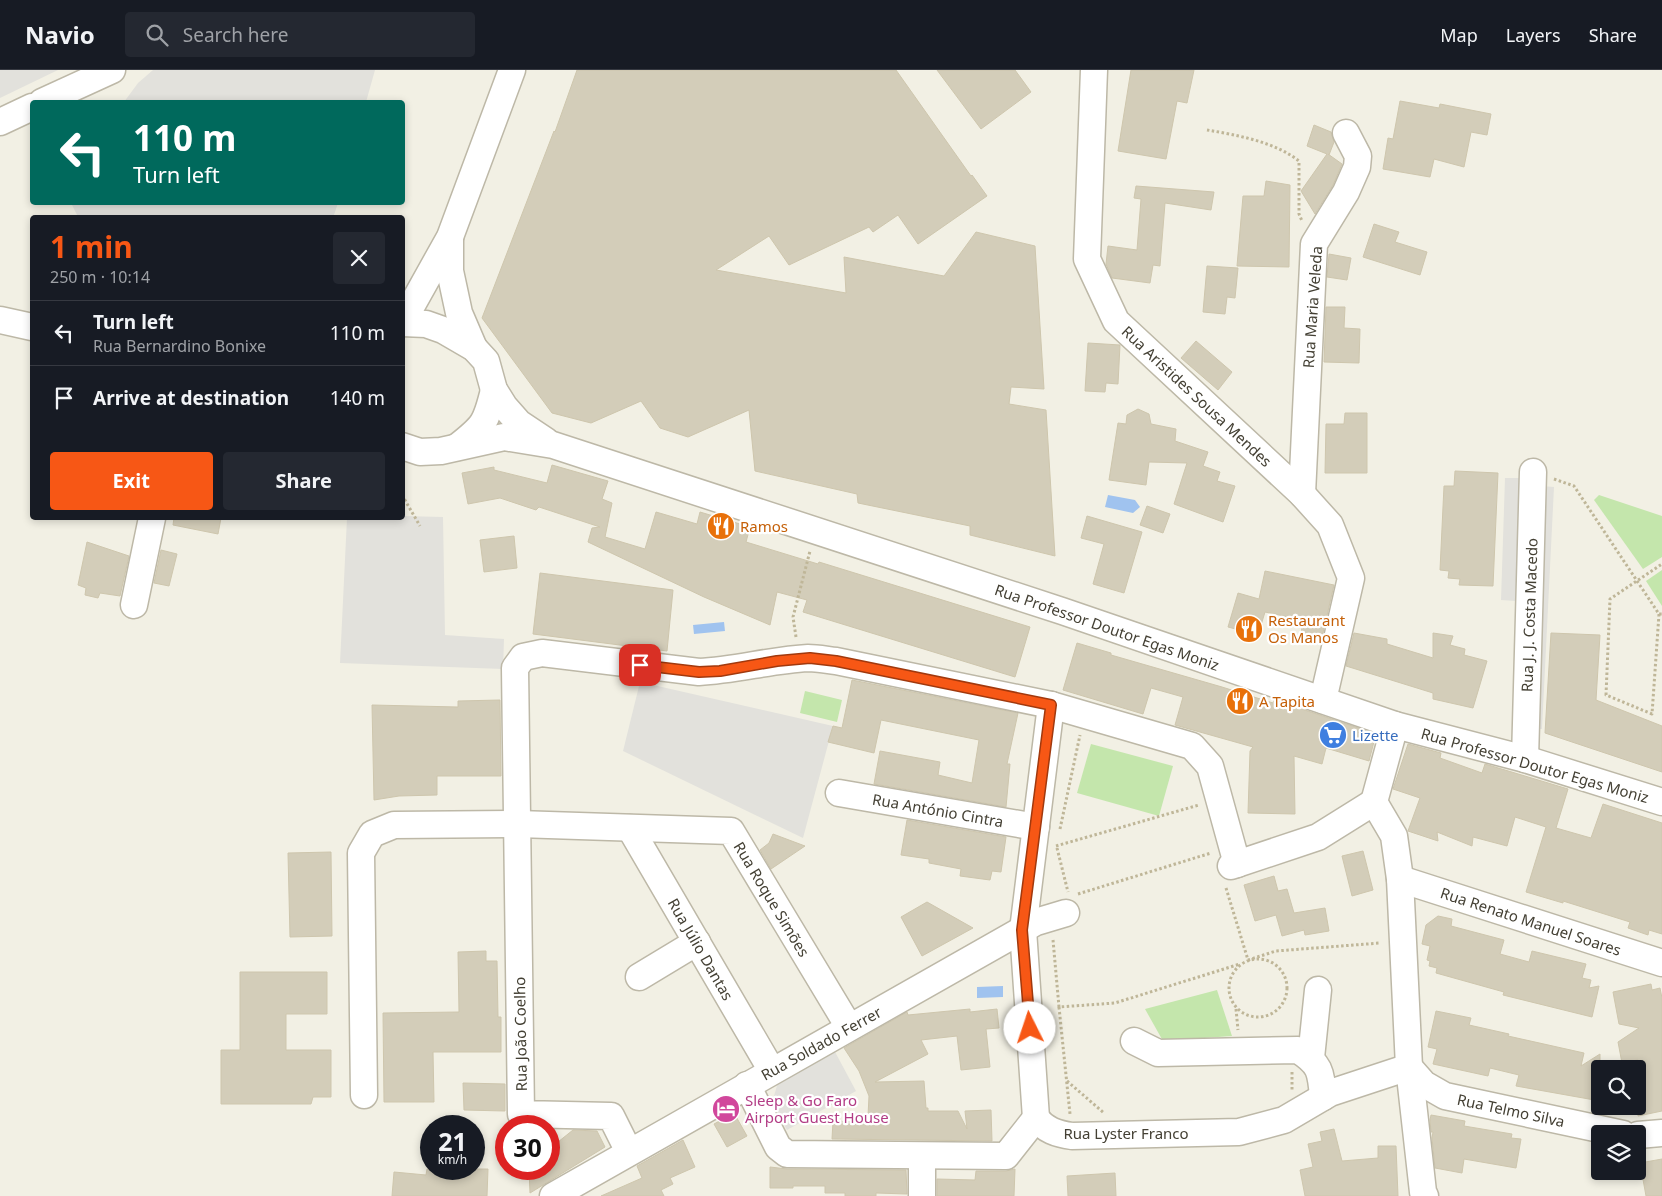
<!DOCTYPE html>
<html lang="en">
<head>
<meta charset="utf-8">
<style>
  :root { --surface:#171b24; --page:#242831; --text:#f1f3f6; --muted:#9ea1a6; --line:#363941; --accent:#f75715 }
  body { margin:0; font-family:"Noto Sans",sans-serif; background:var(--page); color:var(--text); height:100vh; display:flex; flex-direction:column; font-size:19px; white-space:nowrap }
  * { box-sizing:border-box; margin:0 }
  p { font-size:16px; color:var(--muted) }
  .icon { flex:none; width:28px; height:28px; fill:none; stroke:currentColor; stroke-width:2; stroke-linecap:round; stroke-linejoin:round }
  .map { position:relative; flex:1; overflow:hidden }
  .panel { position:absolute; left:30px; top:145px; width:375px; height:305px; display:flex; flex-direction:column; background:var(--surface); border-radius:5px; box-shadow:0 2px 8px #0003 }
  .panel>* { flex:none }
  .hud { position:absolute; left:30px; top:30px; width:375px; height:105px; border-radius:5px; box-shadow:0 2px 8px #0003; background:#00695c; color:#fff; overflow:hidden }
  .tools { position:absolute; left:1591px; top:990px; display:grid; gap:10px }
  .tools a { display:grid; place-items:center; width:55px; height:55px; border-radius:5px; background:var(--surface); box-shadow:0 2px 8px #0003; font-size:25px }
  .speed { position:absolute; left:420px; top:1045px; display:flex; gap:10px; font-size:25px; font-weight:700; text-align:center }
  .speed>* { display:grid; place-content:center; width:65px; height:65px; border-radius:50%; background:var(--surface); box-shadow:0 2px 8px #0003; line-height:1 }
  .speed small { font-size:12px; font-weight:400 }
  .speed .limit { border:8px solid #d22; background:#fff; color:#111 }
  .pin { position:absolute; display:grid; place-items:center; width:42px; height:42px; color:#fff; margin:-21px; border-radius:10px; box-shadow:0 2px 8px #0006 }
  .me { position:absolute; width:55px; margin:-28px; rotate:356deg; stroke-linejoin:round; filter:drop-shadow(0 0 4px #0008) }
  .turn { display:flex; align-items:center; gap:18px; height:105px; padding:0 20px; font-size:22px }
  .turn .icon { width:65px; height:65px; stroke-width:2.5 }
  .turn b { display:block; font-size:35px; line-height:42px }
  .round { display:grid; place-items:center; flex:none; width:52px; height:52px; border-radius:5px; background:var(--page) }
  .headline { display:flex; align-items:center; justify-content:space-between; height:85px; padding:0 20px }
  h1 { font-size:30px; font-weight:700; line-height:38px; color:var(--accent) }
  .button { display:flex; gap:10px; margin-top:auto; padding:10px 20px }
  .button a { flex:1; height:58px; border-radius:5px; background:var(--accent); color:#fff; font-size:20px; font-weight:700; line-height:58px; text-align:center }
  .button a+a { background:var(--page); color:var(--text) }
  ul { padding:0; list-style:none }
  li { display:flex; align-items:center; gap:15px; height:65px; padding:0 20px; border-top:1px solid var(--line) }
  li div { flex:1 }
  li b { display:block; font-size:19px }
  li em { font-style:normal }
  header { display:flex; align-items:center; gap:30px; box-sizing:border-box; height:70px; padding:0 25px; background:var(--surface); border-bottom:1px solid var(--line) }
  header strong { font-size:24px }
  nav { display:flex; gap:28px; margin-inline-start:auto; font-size:18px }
  .search { width:350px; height:45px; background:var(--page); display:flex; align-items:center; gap:12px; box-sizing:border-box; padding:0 18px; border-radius:5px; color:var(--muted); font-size:19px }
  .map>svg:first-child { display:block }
</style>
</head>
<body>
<header>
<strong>Navio</strong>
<div class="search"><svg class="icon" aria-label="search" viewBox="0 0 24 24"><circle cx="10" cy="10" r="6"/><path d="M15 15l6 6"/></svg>Search here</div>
<nav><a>Map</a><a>Layers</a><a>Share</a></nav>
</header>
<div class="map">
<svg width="1662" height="1126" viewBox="0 0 1662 1126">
  <rect width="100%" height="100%" fill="#f2f0e4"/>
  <g fill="#c4e6ac">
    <path d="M 1599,425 L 1662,446 L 1662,487 L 1643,499 L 1594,430 Z"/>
    <path d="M 1662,500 L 1662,536 L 1646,511 Z"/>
    <path d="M 805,621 L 842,630 L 837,652 L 800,643 Z"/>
    <path d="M 1091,674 L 1173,696 L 1159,746 L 1077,723 Z"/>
    <path d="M 1217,920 L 1232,966 L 1163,971 L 1145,939 Z"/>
  </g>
  <g fill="#e2e1dc">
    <path d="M 0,0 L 58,0 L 0,28 Z"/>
    <path d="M 153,0 L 375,0 L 366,32 L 124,32 L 138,13 Z"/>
    <path d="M 71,133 L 338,133 L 333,148 L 78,147 Z"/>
    <path d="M 1505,408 L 1521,408 L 1516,531 L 1501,530 Z"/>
    <path d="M 1541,416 L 1554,417 L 1542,659 L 1530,659 Z"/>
    <path d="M 403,446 L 443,447 L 445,565 L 504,569 L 503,599 L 340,593 L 347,448 L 402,448 Z"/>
    <path d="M 640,612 L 833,656 L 803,768 L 623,681 Z"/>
    <path d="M 834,980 L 856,1021 L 787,1060 L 772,1033 L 778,1012 Z"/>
  </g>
  <g fill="#a0c3ef">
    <path d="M 1108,425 L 1135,430 L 1140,437 L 1133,443 L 1105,437 Z"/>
    <path d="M 724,552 L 725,561 L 694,564 L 693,555 Z"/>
    <path d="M 1003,916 L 1003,927 L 977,928 L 977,917 Z"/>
  </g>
  <g fill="#d3cdb9" stroke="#cec6ad">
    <path d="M 577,0 L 896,0 L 971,106 L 972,105 L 987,126 L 918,174 L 898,145 L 873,162 L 869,157 L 789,195 L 769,166 L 716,200 L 846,223 L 844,187 L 944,206 L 976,162 L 1035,176 L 1044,319 L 1011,317 L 1009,334 L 1046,340 L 1055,486 L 970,465 L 970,456 L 858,433 L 857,424 L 755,401 L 749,340 L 688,367 L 660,358 L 641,331 L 591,353 L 552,343 L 482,248 L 554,61 L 555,62 Z"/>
    <path d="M 937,0 L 1015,0 L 1031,22 L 981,59 Z"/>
    <path d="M 1131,0 L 1194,0 L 1187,33 L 1177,31 L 1166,89 L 1118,81 Z"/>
    <path d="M 1400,31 L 1439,38 L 1440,34 L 1491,44 L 1487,65 L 1471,62 L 1464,97 L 1434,89 L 1430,107 L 1383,99 L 1388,68 L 1393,69 Z"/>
    <path d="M 1314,55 L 1331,62 L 1334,72 L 1329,85 L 1328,84 L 1342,94 L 1333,115 L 1315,144 L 1301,121 L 1327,84 L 1307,76 Z"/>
    <path d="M 1266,111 L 1290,115 L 1289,197 L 1237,196 L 1243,126 L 1264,126 Z"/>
    <path d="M 1136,116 L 1214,122 L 1211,140 L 1165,133 L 1160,196 L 1153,195 L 1150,213 L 1112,208 L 1106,194 L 1108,176 L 1137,180 L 1141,129 L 1134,128 Z"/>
    <path d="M 1374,154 L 1399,162 L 1395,172 L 1427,182 L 1420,205 L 1363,187 Z"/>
    <path d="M 1329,184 L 1351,188 L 1347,210 L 1327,207 Z"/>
    <path d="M 1207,196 L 1238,198 L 1235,228 L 1227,227 L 1225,244 L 1203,242 Z"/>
    <path d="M 1326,237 L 1345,237 L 1344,258 L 1360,259 L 1359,293 L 1324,292 Z"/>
    <path d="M 1196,271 L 1232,302 L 1218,320 L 1181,288 Z"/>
    <path d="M 1088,273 L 1120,275 L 1118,314 L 1106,313 L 1105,322 L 1085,321 Z"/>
    <path d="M 1138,339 L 1149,344 L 1151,354 L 1176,359 L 1175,371 L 1208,382 L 1203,396 L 1220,402 L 1217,411 L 1235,416 L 1223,452 L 1174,434 L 1187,393 L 1149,392 L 1146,415 L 1109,410 L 1118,353 L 1126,354 L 1127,345 Z"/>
    <path d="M 1345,343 L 1367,343 L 1367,403 L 1325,403 L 1326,354 L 1344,354 Z"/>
    <path d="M 552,395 L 608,411 L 602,429 L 612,433 L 605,467 L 645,479 L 656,442 L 697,454 L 700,442 L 750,457 L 746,472 L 818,494 L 819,492 L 1030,557 L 1015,607 L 803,542 L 807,530 L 777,522 L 770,555 L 704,527 L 588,472 L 592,458 L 600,457 L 539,437 L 536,440 L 500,428 L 468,434 L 462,403 L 494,397 L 494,400 L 547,413 Z"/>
    <path d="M 1455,401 L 1498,403 L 1493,516 L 1459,515 L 1460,509 L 1448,508 L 1449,501 L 1440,500 L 1444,416 L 1454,416 Z"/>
    <path d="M 1147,436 L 1170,444 L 1163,463 L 1140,455 Z"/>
    <path d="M 1087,446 L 1142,462 L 1124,523 L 1093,514 L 1104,474 L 1081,468 Z"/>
    <path d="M 174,448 L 221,448 L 218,464 L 173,455 Z"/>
    <path d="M 514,466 L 517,498 L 484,502 L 480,470 Z"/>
    <path d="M 87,472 L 129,486 L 120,526 L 100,523 L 98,528 L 85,525 L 86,518 L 78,515 Z"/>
    <path d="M 161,480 L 177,484 L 169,516 L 154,513 Z"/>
    <path d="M 1265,501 L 1334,515 L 1322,567 L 1301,564 L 1303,550 L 1265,542 L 1258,565 L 1228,557 L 1238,523 L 1259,529 Z"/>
    <path d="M 540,503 L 673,520 L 667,581 L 533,564 Z"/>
    <path d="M 1354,563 L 1387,569 L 1387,574 L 1433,588 L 1433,563 L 1453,566 L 1450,575 L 1465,579 L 1464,585 L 1487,591 L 1473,638 L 1433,629 L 1433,623 L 1346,596 Z"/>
    <path d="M 1551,563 L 1600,565 L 1596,630 L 1662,656 L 1662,702 L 1545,663 Z"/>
    <path d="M 1077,573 L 1111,583 L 1111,585 L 1222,617 L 1273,633 L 1274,630 L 1278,631 L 1376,664 L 1369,691 L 1326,678 L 1322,694 L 1294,686 L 1295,744 L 1248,743 L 1250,681 L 1253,677 L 1175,655 L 1183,627 L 1151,618 L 1143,644 L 1063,620 Z"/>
    <path d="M 852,610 L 1018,643 L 1007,694 L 1010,694 L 1006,737 L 874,714 L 880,681 L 940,692 L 938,705 L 972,713 L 979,670 L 881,650 L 874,683 L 828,672 L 833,656 L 842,658 Z"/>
    <path d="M 500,630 L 501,706 L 437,706 L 437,725 L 399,726 L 374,730 L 372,635 L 458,637 L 458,631 Z"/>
    <path d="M 1408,674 L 1441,683 L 1440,688 L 1482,703 L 1485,694 L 1568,719 L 1556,758 L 1591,768 L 1603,734 L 1662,753 L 1662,864 L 1649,860 L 1648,865 L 1628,858 L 1630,852 L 1563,831 L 1563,833 L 1526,822 L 1546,757 L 1515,747 L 1507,776 L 1473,767 L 1472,776 L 1437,762 L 1438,771 L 1408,761 L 1420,728 L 1393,719 Z"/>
    <path d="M 907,750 L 1006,767 L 1001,802 L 992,801 L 990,810 L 960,806 L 961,799 L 929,793 L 929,789 L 901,785 Z"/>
    <path d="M 773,764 L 805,776 L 771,799 L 760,780 L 769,773 Z"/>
    <path d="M 1363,781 L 1373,820 L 1352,826 L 1342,786 Z"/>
    <path d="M 331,782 L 332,866 L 290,867 L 288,783 Z"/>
    <path d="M 1274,806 L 1278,821 L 1287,819 L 1294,843 L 1325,838 L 1329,861 L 1305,865 L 1304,860 L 1282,866 L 1276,845 L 1255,851 L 1244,815 Z"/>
    <path d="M 927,832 L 973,858 L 922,886 L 901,847 Z"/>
    <path d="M 1438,846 L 1452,849 L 1451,856 L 1504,870 L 1500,884 L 1529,892 L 1532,881 L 1586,894 L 1582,908 L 1591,910 L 1589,918 L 1599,916 L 1592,947 L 1503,925 L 1504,922 L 1436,903 L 1437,898 L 1429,896 L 1430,891 L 1427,890 L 1430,876 L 1422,874 L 1426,855 Z"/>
    <path d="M 486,881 L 486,891 L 497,891 L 498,947 L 501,947 L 501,982 L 433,982 L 434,1032 L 384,1032 L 383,943 L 459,942 L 458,882 Z"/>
    <path d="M 240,902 L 327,902 L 327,944 L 286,944 L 286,980 L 331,980 L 331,1027 L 313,1027 L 311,1034 L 221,1034 L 221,980 L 240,980 Z"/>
    <path d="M 1651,914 L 1652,920 L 1660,918 L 1662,928 L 1662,1041 L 1638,1046 L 1638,990 L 1622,993 L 1618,972 L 1639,958 L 1619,954 L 1613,922 Z"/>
    <path d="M 970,939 L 970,942 L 997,939 L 999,958 L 986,959 L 990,997 L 961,1000 L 957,966 L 921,970 L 928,984 L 875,1012 L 924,1011 L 926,1038 L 928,1038 L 928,1041 L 958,1041 L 967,1059 L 965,1041 L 991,1040 L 992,1071 L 832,1069 L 833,1051 L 857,1052 L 858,1045 L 868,1046 L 869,1026 L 859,1001 L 844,978 L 907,942 L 908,945 Z"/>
    <path d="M 1436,941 L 1471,948 L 1469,955 L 1509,964 L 1508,966 L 1584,983 L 1581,996 L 1600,984 L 1600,1031 L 1516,1016 L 1519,1005 L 1490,998 L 1488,1006 L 1433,994 L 1437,979 L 1428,977 Z"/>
    <path d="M 463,1013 L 505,1014 L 505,1041 L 464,1040 Z"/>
    <path d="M 734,1043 L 747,1066 L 727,1077 L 714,1054 Z"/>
    <path d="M 1431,1045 L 1465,1051 L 1464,1056 L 1512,1064 L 1511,1068 L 1521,1069 L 1516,1098 L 1464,1089 L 1462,1103 L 1435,1098 L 1432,1068 L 1433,1062 L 1431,1062 L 1430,1050 Z"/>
    <path d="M 1334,1059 L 1342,1091 L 1378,1088 L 1378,1076 L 1396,1076 L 1398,1126 L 1305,1126 L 1300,1100 L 1313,1097 L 1308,1074 L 1322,1071 L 1320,1062 Z"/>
    <path d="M 549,1060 L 550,1060 L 558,1072 L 573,1060 L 597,1061 L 605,1077 L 530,1123 L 529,1099 L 549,1099 Z"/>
    <path d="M 683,1070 L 695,1097 L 670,1108 L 673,1114 L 661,1120 L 664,1126 L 601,1126 L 642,1108 L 637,1096 Z"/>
    <path d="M 1662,1089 L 1662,1126 L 1646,1126 L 1640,1093 Z"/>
    <path d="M 770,1097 L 787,1099 L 906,1100 L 907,1124 L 876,1123 L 876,1126 L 845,1126 L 845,1123 L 825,1123 L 825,1116 L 793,1116 L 793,1118 L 770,1118 Z"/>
    <path d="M 427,1099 L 488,1099 L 487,1126 L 392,1126 L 394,1102 L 426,1105 Z"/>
    <path d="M 1015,1099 L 1014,1126 L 937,1126 L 937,1109 L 975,1110 L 976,1101 L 1006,1101 Z"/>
    <path d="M 1115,1103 L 1116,1126 L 1068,1126 L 1067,1106 Z"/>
  </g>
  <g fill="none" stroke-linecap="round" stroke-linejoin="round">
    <defs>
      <g id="minor">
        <path d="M 1094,0 L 1087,189 L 1116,251 L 1302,424 L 1330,455 L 1351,508 L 1323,630"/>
        <path d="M 42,32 L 112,0"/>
        <path d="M 0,52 L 32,37"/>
        <path d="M 450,168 L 450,201 L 459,243 L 474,278"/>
        <path d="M 0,250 L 32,257"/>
        <path d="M 402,253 L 450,167 L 512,0"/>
        <path d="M 402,253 L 426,254 L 443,260 L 474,278 L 486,291 L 494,320 L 504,336 L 519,353 L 546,371"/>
        <path d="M 402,376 L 420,382 L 441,381 L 504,367 L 553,375 L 1062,541 L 1395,655 L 1525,689 L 1662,732"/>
        <path d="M 457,377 C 484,356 486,353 494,320"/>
        <path d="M 1302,424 L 1314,174 L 1346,122 L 1357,97 L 1358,86 L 1346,63"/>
        <path d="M 134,535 L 152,448"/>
        <path d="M 1395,655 L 1374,732 L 1394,766 L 1400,809 L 1409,997 L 1423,1122 L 1425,1126"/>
        <path d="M 1525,689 L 1533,402"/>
        <path d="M 839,723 L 1036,757"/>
        <path d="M 630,758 L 772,1001"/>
        <path d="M 1231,796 L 1318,767 L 1374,732"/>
        <path d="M 1400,809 L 1662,893"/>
        <path d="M 639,907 L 697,872"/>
        <path d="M 1134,971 L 1158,983 L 1298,980 C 1320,994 1321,1001 1323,1027"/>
        <path d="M 1311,988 L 1318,920"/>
        <path d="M 1409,997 L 1424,1014 L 1445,1026 L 1623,1064"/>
        <path d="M 747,1015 L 778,1077 L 787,1084 L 1006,1086 L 1036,1048"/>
        <path d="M 364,1025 L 361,783 L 372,764 L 394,755 L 518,754 L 731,761 L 849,957"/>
        <path d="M 1036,1048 L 1023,860 L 1051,635"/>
        <path d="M 1036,1048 C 1045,1060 1057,1064 1072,1066 L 1239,1062 L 1284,1050 L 1330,1023 L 1409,997"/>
        <path d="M 1638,1065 L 1662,1063"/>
        <path d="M 629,1082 L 611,1046 L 521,1044 L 515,598 L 523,587 L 542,583 L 699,602 C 736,600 771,590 808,588 C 817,588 827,590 836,591 L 1051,635 L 1192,676 L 1210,696 L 1237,794"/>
        <path d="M 553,1126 L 1036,852 L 1066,843"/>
        <path d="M 922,1126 L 922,1086"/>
      </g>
    </defs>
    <use href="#minor" stroke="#bdb8a7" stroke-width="29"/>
    <g stroke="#bfb698" stroke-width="3" stroke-dasharray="2.5 2.5" stroke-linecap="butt">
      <path d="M 1207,60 C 1237,65 1275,72 1299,91 L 1299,144 L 1302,151"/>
      <path d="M 1554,409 L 1574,416 L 1659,544 L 1662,544"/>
      <path d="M 402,425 L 420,456"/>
      <path d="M 1659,544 L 1652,644 L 1606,625 L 1610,529 L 1662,494"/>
      <path d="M 796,567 L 793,547 L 810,481"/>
      <path d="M 1060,759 L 1080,665"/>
      <path d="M 1056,776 L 1199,735"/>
      <path d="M 1057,778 L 1068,822"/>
      <path d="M 1226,818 L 1248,890 L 1276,881 L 1380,873"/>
      <path d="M 1078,824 L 1211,783"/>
      <path d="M 1053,870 L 1059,937 L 1115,933 L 1240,894"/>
      <circle cx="1258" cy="918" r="29"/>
      <path d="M 1059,937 L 1070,1044"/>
      <path d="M 1236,939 L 1238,960"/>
      <path d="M 1292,1002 L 1292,1021"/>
      <path d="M 1067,1011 L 1104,1043"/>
    </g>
    <use href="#minor" stroke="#fff" stroke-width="26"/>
  </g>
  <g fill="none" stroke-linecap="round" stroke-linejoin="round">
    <defs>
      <path id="route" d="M 640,595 L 699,602 L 720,601 L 777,591 L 810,588 L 836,591 L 1051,635 L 1022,860 L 1030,958"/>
    </defs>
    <use href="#route" stroke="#a1390e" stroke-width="12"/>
    <use href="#route" stroke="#f75715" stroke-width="9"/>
  </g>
  <defs>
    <symbol id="restaurant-disc" viewBox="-11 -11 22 22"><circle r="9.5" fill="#e8710a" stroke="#fff"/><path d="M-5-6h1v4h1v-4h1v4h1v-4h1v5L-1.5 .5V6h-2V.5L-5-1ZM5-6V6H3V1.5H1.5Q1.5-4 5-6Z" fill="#fff"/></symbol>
    <symbol id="supermarket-disc" viewBox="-11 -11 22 22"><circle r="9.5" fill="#3f7fe0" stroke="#fff"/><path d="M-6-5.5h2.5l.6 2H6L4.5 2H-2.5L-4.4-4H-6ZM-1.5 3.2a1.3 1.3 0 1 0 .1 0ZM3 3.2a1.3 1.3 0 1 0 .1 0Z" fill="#fff"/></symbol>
    <symbol id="hotel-disc" viewBox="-11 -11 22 22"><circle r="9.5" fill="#d1479c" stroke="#fff"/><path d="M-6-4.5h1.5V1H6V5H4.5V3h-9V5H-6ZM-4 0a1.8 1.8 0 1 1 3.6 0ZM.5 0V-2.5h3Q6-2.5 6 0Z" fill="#fff"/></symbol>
  </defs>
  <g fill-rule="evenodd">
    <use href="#restaurant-disc" x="705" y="440" width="32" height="32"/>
    <use href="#restaurant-disc" x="1233" y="543" width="32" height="32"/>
    <use href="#restaurant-disc" x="1224" y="615" width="32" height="32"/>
    <use href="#supermarket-disc" x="1317" y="649" width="32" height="32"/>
    <use href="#hotel-disc" x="710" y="1023" width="32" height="32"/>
  </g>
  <g text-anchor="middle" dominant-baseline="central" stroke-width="4.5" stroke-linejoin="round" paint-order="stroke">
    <g font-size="15" fill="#444034" stroke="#fff">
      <text transform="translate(1312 237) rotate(-86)">Rua Maria Veleda</text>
      <text transform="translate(1197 326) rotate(43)">Rua Aristides Sousa Mendes</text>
      <text transform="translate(1529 545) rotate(-88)">Rua J. J. Costa Macedo</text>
      <text transform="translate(1107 557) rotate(19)">Rua Professor Doutor Egas Moniz</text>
      <text transform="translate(1535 695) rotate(16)">Rua Professor Doutor Egas Moniz</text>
      <text transform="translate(938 740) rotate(10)">Rua António Cintra</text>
      <text transform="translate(772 829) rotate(59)">Rua Roque Simões</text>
      <text transform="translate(1531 851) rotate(18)">Rua Renato Manuel Soares</text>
      <text transform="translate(701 879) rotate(60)">Rua Júlio Dantas</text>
      <text transform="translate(520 964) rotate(-91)">Rua João Coelho</text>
      <text transform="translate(821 973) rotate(-29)">Rua Soldado Ferrer</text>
      <text transform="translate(1511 1040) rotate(12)">Rua Telmo Silva</text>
      <text x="1126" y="1063">Rua Lyster Franco</text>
    </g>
    <g font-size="15" fill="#c56008" stroke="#fff" text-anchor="start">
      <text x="740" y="456">Ramos</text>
      <text x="1268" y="550">Restaurant<tspan x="1268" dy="17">Os Manos</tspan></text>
      <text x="1259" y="631">A Tapita</text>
    </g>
    <g font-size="15" fill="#366cbe" stroke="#fff" text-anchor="start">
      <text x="1352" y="665">Lizette</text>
    </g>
    <g font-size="15" fill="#b23c85" stroke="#fff" text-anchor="start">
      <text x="745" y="1030">Sleep &amp; Go Faro<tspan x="745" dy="17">Airport Guest House</tspan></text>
    </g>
  </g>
</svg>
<div class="tools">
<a><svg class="icon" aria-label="search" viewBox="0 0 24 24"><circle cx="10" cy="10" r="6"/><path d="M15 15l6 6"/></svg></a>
<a><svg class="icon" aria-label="layers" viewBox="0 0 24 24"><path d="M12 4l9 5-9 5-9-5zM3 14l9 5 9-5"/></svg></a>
</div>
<div class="speed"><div>21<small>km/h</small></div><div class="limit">30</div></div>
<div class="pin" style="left:640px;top:595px;background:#d93025"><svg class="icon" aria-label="arrive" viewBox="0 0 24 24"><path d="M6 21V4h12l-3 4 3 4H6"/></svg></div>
<svg class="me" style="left:1030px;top:958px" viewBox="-20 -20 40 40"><circle r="19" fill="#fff"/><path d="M0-13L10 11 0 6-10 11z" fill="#f75715"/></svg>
<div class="hud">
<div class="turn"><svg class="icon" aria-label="left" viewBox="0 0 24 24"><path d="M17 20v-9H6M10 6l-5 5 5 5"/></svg><div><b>110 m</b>Turn left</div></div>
</div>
<section class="panel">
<div class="headline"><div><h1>1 min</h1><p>250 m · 10:14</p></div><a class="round"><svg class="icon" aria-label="close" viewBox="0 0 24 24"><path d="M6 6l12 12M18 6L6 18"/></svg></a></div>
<ul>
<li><svg class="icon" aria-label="left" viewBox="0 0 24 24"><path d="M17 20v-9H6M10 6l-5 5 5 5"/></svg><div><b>Turn left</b><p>Rua Bernardino Bonixe</p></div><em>110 m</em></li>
<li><svg class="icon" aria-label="arrive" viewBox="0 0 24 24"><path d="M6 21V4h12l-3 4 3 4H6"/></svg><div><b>Arrive at destination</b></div><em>140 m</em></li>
</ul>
<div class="button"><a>Exit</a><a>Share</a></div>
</section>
</div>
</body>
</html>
